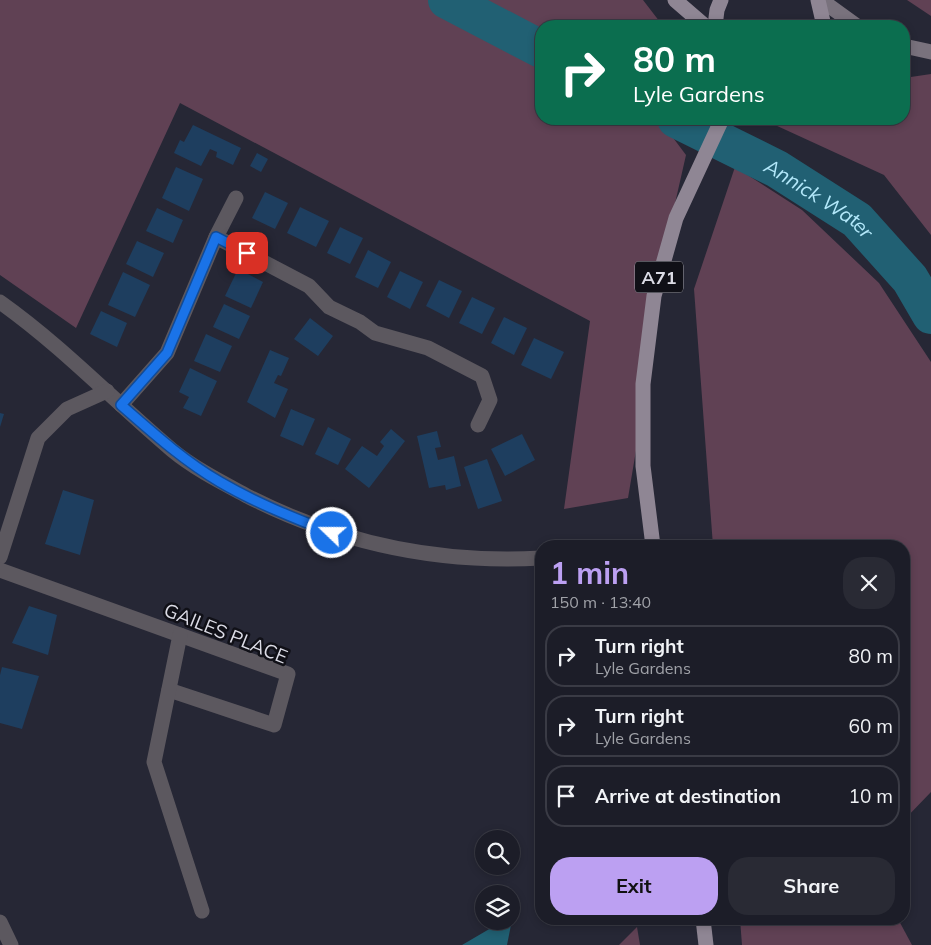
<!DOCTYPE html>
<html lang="en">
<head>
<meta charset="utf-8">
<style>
  :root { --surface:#1c1d28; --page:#292a34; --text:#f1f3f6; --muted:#a0a2a8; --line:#3a3b45; --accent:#bca0f2 }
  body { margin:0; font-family:Mulish,sans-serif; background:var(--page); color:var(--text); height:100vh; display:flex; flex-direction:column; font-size:19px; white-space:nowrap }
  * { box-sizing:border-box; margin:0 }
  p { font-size:16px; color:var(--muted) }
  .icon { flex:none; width:28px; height:28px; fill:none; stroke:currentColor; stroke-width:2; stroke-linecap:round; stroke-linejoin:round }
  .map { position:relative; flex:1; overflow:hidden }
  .panel { position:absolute; left:535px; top:540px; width:375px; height:385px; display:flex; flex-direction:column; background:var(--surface); border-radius:20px; box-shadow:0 2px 8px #0003,0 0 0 1px var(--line) }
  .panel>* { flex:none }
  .hud { position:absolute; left:535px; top:20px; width:375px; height:105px; border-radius:20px; box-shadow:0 2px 8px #0003,0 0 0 1px var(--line); background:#0b6e4f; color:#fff; overflow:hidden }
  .tools { position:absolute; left:475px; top:830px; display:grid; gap:10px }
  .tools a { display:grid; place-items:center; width:45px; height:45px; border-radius:50%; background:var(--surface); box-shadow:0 2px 8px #0003,0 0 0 1px var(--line); font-size:25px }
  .pin { position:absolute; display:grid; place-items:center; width:42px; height:42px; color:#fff; margin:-21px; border-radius:10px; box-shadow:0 2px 8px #0006 }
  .me { position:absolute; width:55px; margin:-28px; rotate:292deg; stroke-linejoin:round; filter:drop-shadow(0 0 4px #0008) }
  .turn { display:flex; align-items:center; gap:18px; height:105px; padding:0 15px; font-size:22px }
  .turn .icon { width:65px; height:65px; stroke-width:2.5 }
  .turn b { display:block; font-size:35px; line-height:42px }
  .round { display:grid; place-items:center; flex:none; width:52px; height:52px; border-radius:20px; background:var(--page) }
  .headline { display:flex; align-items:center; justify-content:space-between; height:85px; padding:0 15px }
  h1 { font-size:30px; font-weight:700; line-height:38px; color:var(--accent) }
  .action { display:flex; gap:10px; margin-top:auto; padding:10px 15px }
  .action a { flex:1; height:58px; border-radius:20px; background:var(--accent); color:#111; font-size:20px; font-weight:700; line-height:58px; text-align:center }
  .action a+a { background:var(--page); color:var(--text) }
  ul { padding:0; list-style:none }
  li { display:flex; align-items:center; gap:15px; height:62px; margin:0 10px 8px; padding:0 5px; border:2px solid var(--line); border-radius:20px }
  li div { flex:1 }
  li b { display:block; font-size:19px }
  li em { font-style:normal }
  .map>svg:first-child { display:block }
</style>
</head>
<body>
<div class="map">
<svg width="931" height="945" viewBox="0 0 931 945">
  <rect width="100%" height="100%" fill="#262735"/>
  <g fill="#604154">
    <path d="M 0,0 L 447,0 L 541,49 L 541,119 L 659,119 L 686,155 L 654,296 L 643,409 L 628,498 L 564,509 L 590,321 L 180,103 L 76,328 L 0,275 Z"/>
    <path d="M 469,0 L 643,0 L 663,26 L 541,26 L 541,32 L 489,11 Z"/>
    <path d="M 907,0 L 931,0 L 931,16 Z"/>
    <path d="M 931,74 L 931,235 L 884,175 L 762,119 L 904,119 L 904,78 Z"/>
    <path d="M 735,167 L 802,210 L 879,283 L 931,362 L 931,792 L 904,820 L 904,546 L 713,546 L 694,289 Z"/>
    <path d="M 740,919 L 898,919 L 912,945 L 742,945 Z"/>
    <path d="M 637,927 L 640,945 L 619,945 Z"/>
  </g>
  <path fill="#216073" d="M 513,915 L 507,945 L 462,945 L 503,921 L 511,921 Z"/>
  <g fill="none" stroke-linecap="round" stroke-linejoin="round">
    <g stroke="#216073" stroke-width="38">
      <path d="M 447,0 L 541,49"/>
      <path id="s1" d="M 676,119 L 777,169 L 857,220 L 910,279 L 931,315"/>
    </g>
  </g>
  <g fill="#1e3e5f">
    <path d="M 193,125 L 241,148 L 233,165 L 216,157 L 217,152 L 210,149 L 201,166 L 174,153 L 180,140 L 184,142 Z"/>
    <path d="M 257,153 L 268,159 L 261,172 L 250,166 Z"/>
    <path d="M 176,167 L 203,179 L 189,211 L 162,198 Z"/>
    <path d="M 265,192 L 288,203 L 275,229 L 252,218 Z"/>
    <path d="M 300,207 L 329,221 L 316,247 L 287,233 Z"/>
    <path d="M 157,208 L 183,220 L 173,243 L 146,231 Z"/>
    <path d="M 340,227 L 363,238 L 350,264 L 327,253 Z"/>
    <path d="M 137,241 L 164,253 L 153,277 L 126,264 Z"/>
    <path d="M 368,250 L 391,262 L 378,288 L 355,277 Z"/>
    <path d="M 238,269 L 263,282 L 251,308 L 225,296 Z"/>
    <path d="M 400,271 L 423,282 L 410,309 L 387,297 Z"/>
    <path d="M 123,272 L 150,285 L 135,317 L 108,305 Z"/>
    <path d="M 439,280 L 462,291 L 449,318 L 426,306 Z"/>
    <path d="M 472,297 L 495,308 L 482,334 L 459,323 Z"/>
    <path d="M 224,304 L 250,316 L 239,339 L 213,327 Z"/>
    <path d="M 101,311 L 127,323 L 117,347 L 90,334 Z"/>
    <path d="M 504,317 L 527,328 L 514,355 L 491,343 Z"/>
    <path d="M 310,318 L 333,336 L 318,356 L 294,339 Z"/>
    <path d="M 206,334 L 232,346 L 220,372 L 194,361 Z"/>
    <path d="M 534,338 L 564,352 L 551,379 L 521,365 Z"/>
    <path d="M 270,350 L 289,358 L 281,376 L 278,375 L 274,383 L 288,389 L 275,418 L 247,402 Z"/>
    <path d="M 190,368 L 217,381 L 201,416 L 183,408 L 189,397 L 179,392 Z"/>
    <path d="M 291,409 L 315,419 L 303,446 L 280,436 Z"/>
    <path d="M 0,413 L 4,414 L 0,427 Z"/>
    <path d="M 328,427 L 351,439 L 338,465 L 315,454 Z"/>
    <path d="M 391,429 L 405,441 L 369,488 L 345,469 L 362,446 L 377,456 L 384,446 L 380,442 Z"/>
    <path d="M 437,431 L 441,447 L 435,448 L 438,460 L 454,456 L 461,486 L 446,490 L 445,485 L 429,488 L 417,436 Z"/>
    <path d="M 522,434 L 535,460 L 505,476 L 491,449 Z"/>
    <path d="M 487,459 L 502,501 L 478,509 L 464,467 Z"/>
    <path d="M 63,490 L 94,500 L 80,555 L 45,544 Z"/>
    <path d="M 29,606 L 57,615 L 48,655 L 12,643 Z"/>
    <path d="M 2,667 L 39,676 L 22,729 L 0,723 L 0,675 Z"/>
  </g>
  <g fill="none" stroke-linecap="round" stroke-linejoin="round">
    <g stroke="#5c585f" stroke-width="15">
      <path d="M 216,237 L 309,286 L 329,307 L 360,322 L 375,333 L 428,348 L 482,376 L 490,400 L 478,425"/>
      <path d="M 0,302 C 62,346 114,401 172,450 C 195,469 223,483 249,497 C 342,544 437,564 541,558"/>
      <path d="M 121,405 L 167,353 L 216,237 L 236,198"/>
      <path d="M 0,557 L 38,438 L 67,409 L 107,391"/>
      <path d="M 0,570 L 288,674 L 274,725 L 169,690"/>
      <path d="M 180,635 L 154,762 L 202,911"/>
      <path d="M 0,922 L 11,945"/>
    </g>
    <g stroke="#79727d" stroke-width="15">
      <path d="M 821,0 L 857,26"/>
      <path d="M 904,46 L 931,52"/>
    </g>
    <g stroke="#8f8694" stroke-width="15">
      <path d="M 675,0 L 705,26"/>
      <path d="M 818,0 L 824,26"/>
      <path d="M 715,26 L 717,10 L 721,0"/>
      <path d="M 653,546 L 643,466 L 643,384 L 654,296 L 676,218 L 722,119"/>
      <path d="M 703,919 L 706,945"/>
    </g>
  </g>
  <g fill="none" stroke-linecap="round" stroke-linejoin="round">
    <defs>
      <path id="route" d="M 247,253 L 216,237 L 167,353 L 121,405 C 153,433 184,461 220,482 C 256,503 294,518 332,533"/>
    </defs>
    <use href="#route" stroke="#114b97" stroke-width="12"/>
    <use href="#route" stroke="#1a73e8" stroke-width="9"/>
  </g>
  <g text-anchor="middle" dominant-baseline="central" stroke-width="5" stroke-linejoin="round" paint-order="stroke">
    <rect fill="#101017" stroke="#9f9fa8" stroke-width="1" x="635" y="261.5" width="48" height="31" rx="4"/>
    <g font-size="18" font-weight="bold" fill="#dcdce6">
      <text x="659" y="277">A71</text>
    </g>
    <g font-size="19" fill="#dcdce6" stroke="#101017">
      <text transform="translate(226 633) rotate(22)">GAILES PLACE</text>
    </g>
    <g font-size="20" font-style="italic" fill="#b3e8fa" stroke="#101017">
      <text stroke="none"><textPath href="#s1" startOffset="164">Annick Water</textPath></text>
    </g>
  </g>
</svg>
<div class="tools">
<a><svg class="icon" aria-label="search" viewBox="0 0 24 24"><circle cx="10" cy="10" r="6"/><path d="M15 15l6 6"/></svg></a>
<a><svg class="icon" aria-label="layers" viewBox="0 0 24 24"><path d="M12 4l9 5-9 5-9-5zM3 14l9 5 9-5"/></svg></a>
</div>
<div class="pin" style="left:247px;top:253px;background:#d93025"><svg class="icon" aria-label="arrive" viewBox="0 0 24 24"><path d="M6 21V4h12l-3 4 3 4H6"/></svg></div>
<svg class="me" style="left:332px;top:533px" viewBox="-20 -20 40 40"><circle r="17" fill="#1a73e8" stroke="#fff" stroke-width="3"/><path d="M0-11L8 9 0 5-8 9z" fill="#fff"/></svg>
<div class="hud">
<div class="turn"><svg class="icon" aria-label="right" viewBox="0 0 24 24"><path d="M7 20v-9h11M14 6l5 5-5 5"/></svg><div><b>80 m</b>Lyle Gardens</div></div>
</div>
<section class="panel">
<div class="headline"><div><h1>1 min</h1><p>150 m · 13:40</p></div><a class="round"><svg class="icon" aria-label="close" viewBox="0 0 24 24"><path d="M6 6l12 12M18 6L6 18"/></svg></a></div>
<ul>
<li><svg class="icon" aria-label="right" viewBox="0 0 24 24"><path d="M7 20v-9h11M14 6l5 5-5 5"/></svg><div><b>Turn right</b><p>Lyle Gardens</p></div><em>80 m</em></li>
<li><svg class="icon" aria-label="right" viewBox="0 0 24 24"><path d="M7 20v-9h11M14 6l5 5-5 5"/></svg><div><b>Turn right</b><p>Lyle Gardens</p></div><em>60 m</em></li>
<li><svg class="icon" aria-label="arrive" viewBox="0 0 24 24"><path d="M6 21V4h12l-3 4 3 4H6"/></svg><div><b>Arrive at destination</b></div><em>10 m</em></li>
</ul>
<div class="action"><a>Exit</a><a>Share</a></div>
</section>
</div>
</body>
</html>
